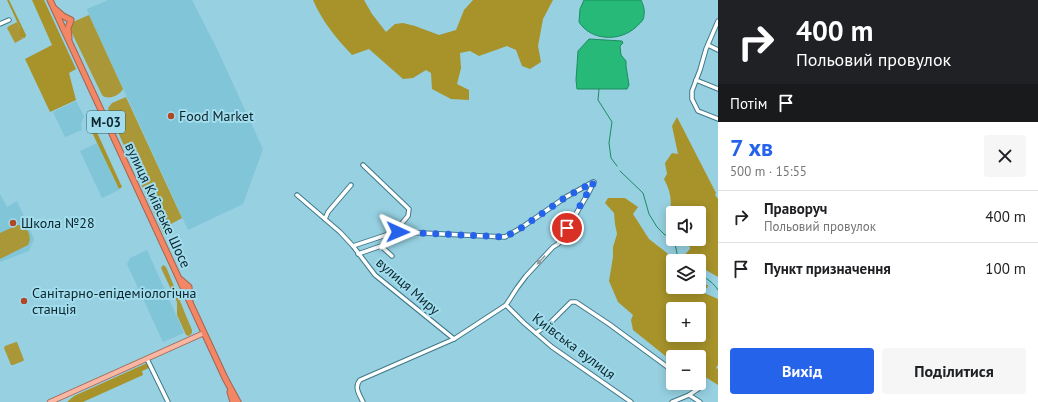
<!DOCTYPE html>
<html lang="uk">
<head>
<meta charset="utf-8">
<style>
  :root { --surface:#fff; --page:#f6f6f6; --text:#202124; --muted:#757577; --line:#e0e0e0; --accent:#2563eb }
  body { margin:0; font-family:"PT Sans",sans-serif; background:var(--page); color:var(--text); height:100vh; display:flex; flex-direction:column; font-size:15px; white-space:nowrap }
  * { box-sizing:border-box; margin:0 }
  p { font-size:13px; color:var(--muted) }
  .icon { flex:none; width:22px; height:22px; fill:none; stroke:currentColor; stroke-width:2; stroke-linecap:round; stroke-linejoin:round }
  .map { position:relative; flex:1; overflow:hidden }
  .sheet { display:flex; flex-direction:column; background:var(--surface); width:320px }
  .sheet>* { flex:none }
  .top-card { background:#202124; color:#fff; overflow:hidden }
  .tools { position:absolute; left:666px; top:206px; display:grid; gap:8px }
  .tools a { display:grid; place-items:center; width:40px; height:40px; border-radius:4px; background:var(--surface); box-shadow:0 2px 10px #0003; font-size:20px }
  .pin { position:absolute; display:grid; place-items:center; width:34px; height:34px; color:#fff; margin:-17px; border:2px solid #fff; border-radius:50%; box-shadow:0 1px 4px #0007 }
  .me { position:absolute; width:44px; margin:-22px; rotate:91deg; stroke-linejoin:round; filter:drop-shadow(0 0 3px #0008) }
  .turn { display:flex; align-items:center; gap:14px; height:84px; padding:0 12px; font-size:18px }
  .turn .icon { width:52px; height:52px; stroke-width:2.5 }
  .turn b { display:block; font-size:28px; line-height:34px }
  .then { display:flex; align-items:center; height:38px; padding:0 12px; background:#0003; gap:8px; font-size:15px }
  .round { display:grid; place-items:center; flex:none; width:42px; height:42px; border-radius:4px; background:var(--page) }
  .headline { display:flex; align-items:center; justify-content:space-between; height:68px; padding:0 12px }
  h1 { font-size:24px; font-weight:700; line-height:30px; color:var(--accent) }
  .cta { display:flex; gap:8px; margin-top:auto; padding:8px 12px }
  .cta a { flex:1; height:46px; border-radius:4px; background:var(--accent); color:#fff; font-size:16px; font-weight:700; line-height:46px; text-align:center }
  .cta a+a { background:var(--page); color:var(--text) }
  ul { padding:0; list-style:none }
  li { display:flex; align-items:center; gap:12px; height:52px; padding:0 12px; border-top:1px solid var(--line) }
  li div { flex:1 }
  li b { display:block; font-size:15px }
  li em { font-style:normal }
  main { display:flex; flex:1; min-height:0 }
  .map>svg:first-child { display:block }
</style>
</head>
<body>
<main>
<div class="map">
<svg width="718" height="402" viewBox="0 0 718 402">
  <rect width="100%" height="100%" fill="#96d0e1"/>
  <g fill="#80c5d8">
    <path d="M 108,0 L 192,0 L 217,49 L 263,149 L 243,204 L 188,230 L 88,12 L 87,9 Z"/>
    <path d="M 76,101 L 84,116 L 81,125 L 82,130 L 65,137 L 53,112 Z"/>
    <path d="M 97,143 L 119,190 L 102,198 L 80,151 Z"/>
    <path d="M 0,194 L 7,207 L 17,201 L 34,239 L 29,251 L 0,262 Z"/>
    <path d="M 147,250 L 184,333 L 163,342 L 127,264 L 130,258 Z"/>
  </g>
  <g fill="#aa9738">
    <path d="M 89,15 L 123,89 C 120,95 108,101 102,95 L 70,29 L 71,24 L 73,22 Z"/>
    <path d="M 17,22 L 20,28 L 20,37 L 24,38 L 15,43 L 7,28 L 9,26 Z"/>
    <path d="M 126,97 L 182,218 L 171,224 L 164,235 L 109,112 L 108,108 L 112,103 Z"/>
    <path d="M 17,225 C 27,225 33,237 28,245 L 0,259 L 0,233 Z"/>
    <path d="M 163,265 L 166,267 C 175,288 183,309 192,330 L 192,333 L 189,336 L 186,335 L 177,315 L 177,302 L 161,268 Z"/>
    <path d="M 16,342 L 17,342 L 24,360 L 23,361 L 13,365 L 11,365 L 4,348 L 5,346 Z"/>
  </g>
  <g fill="#a7932a" fill-rule="evenodd">
    <path d="M 7,0 L 9,0 L 11,4 L 26,35 L 25,38 L 20,37 L 20,28 Z"/>
    <path d="M 32,0 L 44,0 L 76,69 L 69,73 L 76,100 L 50,112 L 25,59 L 52,45 Z"/>
    <path d="M 313,0 L 364,0 L 372,14 L 386,32 L 395,24 L 403,23 L 415,26 L 439,35 L 456,30 L 464,10 L 473,0 L 553,0 L 543,19 L 538,46 L 541,62 L 530,69 L 522,66 L 516,50 L 507,46 L 479,56 L 470,51 L 460,53 L 461,68 L 457,84 L 469,90 L 469,100 L 451,99 L 432,89 L 431,73 L 426,70 L 413,78 L 403,79 L 369,49 L 352,55 C 336,38 322,21 313,0 Z"/>
    <path d="M 677,117 L 716,193 L 715,195 L 718,199 L 718,277 L 699,266 L 699,261 L 680,260 L 690,249 L 690,247 L 686,242 L 684,239 L 699,239 L 699,213 L 673,213 L 673,215 L 670,211 C 672,199 670,190 664,179 L 667,174 L 665,163 L 672,153 L 678,154 L 672,126 Z"/>
    <path d="M 94,126 L 122,187 L 119,189 L 90,128 Z"/>
    <path d="M 608,198 L 625,198 L 638,207 L 633,214 L 649,239 L 667,253 L 673,264 L 673,287 L 699,287 L 699,284 L 708,285 L 707,288 L 702,292 L 718,299 L 718,365 L 716,368 L 718,369 L 718,385 L 707,378 L 701,384 L 699,382 L 699,357 L 673,357 L 673,362 L 633,330 L 631,320 L 633,315 L 618,302 L 609,281 L 613,257 L 613,247 L 617,234 L 615,224 L 614,213 L 605,203 ZM 673,309 L 699,309 L 699,335 L 673,335 Z"/>
    <path d="M 147,363 L 149,368 L 142,371 L 143,375 L 83,402 L 67,402 L 74,396 Z"/>
  </g>
  <g fill="#26b977" stroke="#1e8c60">
    <path d="M 584,0 L 641,0 C 643,4 645,10 644,15 C 644,21 640,23 636,27 C 620,42 591,41 579,22 L 580,9 Z"/>
    <path d="M 589,39 L 622,41 L 623,43 L 620,46 L 621,55 L 626,61 L 626,66 L 629,85 L 627,89 L 577,89 L 576,80 L 578,51 Z"/>
  </g>
  <g fill="none" stroke-linecap="round" stroke-linejoin="round">
    <g stroke="#1e8c60" stroke-width="1">
      <path d="M 599,89 L 598,100 L 612,122 L 609,143 L 611,158 L 617,166"/>
      <path d="M 620,171 L 643,193 L 649,214 L 657,227 L 665,235 L 673,238"/>
      <path d="M 674,239 L 678,258 L 680,261"/>
      <path d="M 699,276 C 707,277 714,284 718,290"/>
    </g>
    <defs>
      <g id="minor">
        <path d="M 718,21 L 706,49 L 700,70 L 692,91 L 692,99 L 698,111 L 718,119"/>
        <path d="M 0,24 L 9,20"/>
        <path d="M 708,45 L 718,50"/>
        <path d="M 696,80 L 718,89"/>
        <path d="M 363,165 L 409,209 L 408,216 L 397,229 L 397,232"/>
        <path d="M 297,195 L 340,232 L 353,246 L 375,275 L 454,339"/>
        <path d="M 325,219 L 328,212 L 351,185"/>
        <path d="M 353,246 L 392,233 L 401,232 L 505,237 L 521,228 L 566,197 L 593,182"/>
        <path d="M 358,254 L 381,246 L 392,256"/>
        <path d="M 506,305 L 524,323 L 552,347 L 631,402"/>
        <path d="M 536,333 L 549,324 L 571,302 L 576,302 L 609,324 L 673,371"/>
        <path d="M 147,359 L 168,402"/>
        <path d="M 689,395 L 698,389 L 689,383"/>
        <path d="M 363,402 C 359,394 354,387 360,380 L 454,339 L 506,305 L 517,288 L 526,276 L 553,247 L 558,244 L 589,192 L 594,182"/>
        <path d="M 672,402 L 689,395 L 700,402"/>
      </g>
      <path id="major" d="M 50,402 L 204,333"/>
      <g id="highway">
        <path d="M 50,0 L 225,378 L 238,402"/>
        <path d="M 55,9 L 63,16 L 71,20 L 68,28 L 69,38"/>
        <path d="M 181,280 L 189,287 L 190,300"/>
        <path d="M 230,392 L 233,402"/>
      </g>
    </defs>
    <use href="#minor" stroke="#407988" stroke-width="5.5"/>
    <use href="#major" stroke="#a26451" stroke-width="6"/>
    <use href="#highway" stroke="#a26451" stroke-width="7"/>
    <use href="#minor" stroke="#fff" stroke-width="3.5"/>
    <use href="#major" stroke="#f8b7a3" stroke-width="4.5"/>
    <use href="#highway" stroke="#f38765" stroke-width="5"/>
  </g>
  <defs><path id="oneway-solid" d="M-6-.8H1V-3.2L6.5 0L1 3.2V.8H-6Z"/></defs>
  <use fill="#929ca0" href="#oneway-solid" transform="translate(541 260) rotate(133)"/>
  <g fill="none" stroke-linecap="round" stroke-linejoin="round">
    <path stroke="#2563eb" stroke-width="7" stroke-dasharray="0 12.6" d="M 398,232 L 505,237 L 521,228 L 566,197 L 594,182 L 567,228"/>
  </g>
  <g fill="#b04826" stroke="#a2ddee" stroke-width="1.5">
    <circle cx="171" cy="116" r="4"/>
    <circle cx="13" cy="223" r="4"/>
    <circle cx="24" cy="301" r="4"/>
  </g>
  <g text-anchor="middle" dominant-baseline="central" stroke-width="4" stroke-linejoin="round" paint-order="stroke">
    <rect fill="#a2ddee" stroke="#395c66" stroke-width="1" x="87" y="111" width="38" height="22" rx="3"/>
    <g font-size="13" font-weight="bold" fill="#0c242b">
      <text x="106" y="122">М-03</text>
    </g>
    <g font-size="14" fill="#0c242b" stroke="#a2ddee" text-anchor="start">
      <text x="179" y="116">Food Market</text>
      <text x="21" y="223">Школа №28</text>
      <text x="32" y="293">Санітарно-епідеміологічна<tspan x="32" dy="16">станція</tspan></text>
    </g>
    <g font-size="14" fill="#0c242b" stroke="#a2ddee">
      <text transform="translate(158 205) rotate(65)">вулиця Київське Шосе</text>
      <text transform="translate(408 286) rotate(41)">вулиця Миру</text>
      <text transform="translate(574 346) rotate(37)">Київська вулиця</text>
    </g>
  </g>
</svg>
<div class="tools">
<a><svg class="icon" aria-label="sound" viewBox="0 0 24 24"><path d="M4 9h4l5-4v14l-5-4H4zM17 9q2 3 0 6"/></svg></a>
<a><svg class="icon" aria-label="layers" viewBox="0 0 24 24"><path d="M12 4l9 5-9 5-9-5zM3 14l9 5 9-5"/></svg></a>
<a>+</a>
<a>−</a>
</div>
<div class="pin" style="left:567px;top:228px;background:#d93025"><svg class="icon" aria-label="arrive" viewBox="0 0 24 24"><path d="M6 21V4h12l-3 4 3 4H6"/></svg></div>
<svg class="me" style="left:398px;top:232px" viewBox="-20 -20 40 40"><path d="M0-17L14 15 0 8-14 15z" fill="#2563eb" stroke="#fff" stroke-width="4"/></svg>
</div>
<section class="sheet">
<div class="top-card">
<div class="turn"><svg class="icon" aria-label="right" viewBox="0 0 24 24"><path d="M7 20v-9h11M14 6l5 5-5 5"/></svg><div><b>400 m</b>Польовий провулок</div></div>
<div class="then">Потім<svg class="icon" aria-label="arrive" viewBox="0 0 24 24"><path d="M6 21V4h12l-3 4 3 4H6"/></svg></div>
</div>
<div class="headline"><div><h1>7 хв</h1><p>500 m · 15:55</p></div><a class="round"><svg class="icon" aria-label="close" viewBox="0 0 24 24"><path d="M6 6l12 12M18 6L6 18"/></svg></a></div>
<ul>
<li><svg class="icon" aria-label="right" viewBox="0 0 24 24"><path d="M7 20v-9h11M14 6l5 5-5 5"/></svg><div><b>Праворуч</b><p>Польовий провулок</p></div><em>400 m</em></li>
<li><svg class="icon" aria-label="arrive" viewBox="0 0 24 24"><path d="M6 21V4h12l-3 4 3 4H6"/></svg><div><b>Пункт призначення</b></div><em>100 m</em></li>
</ul>
<div class="cta"><a>Вихід</a><a>Поділитися</a></div>
</section>
</main>
</body>
</html>
